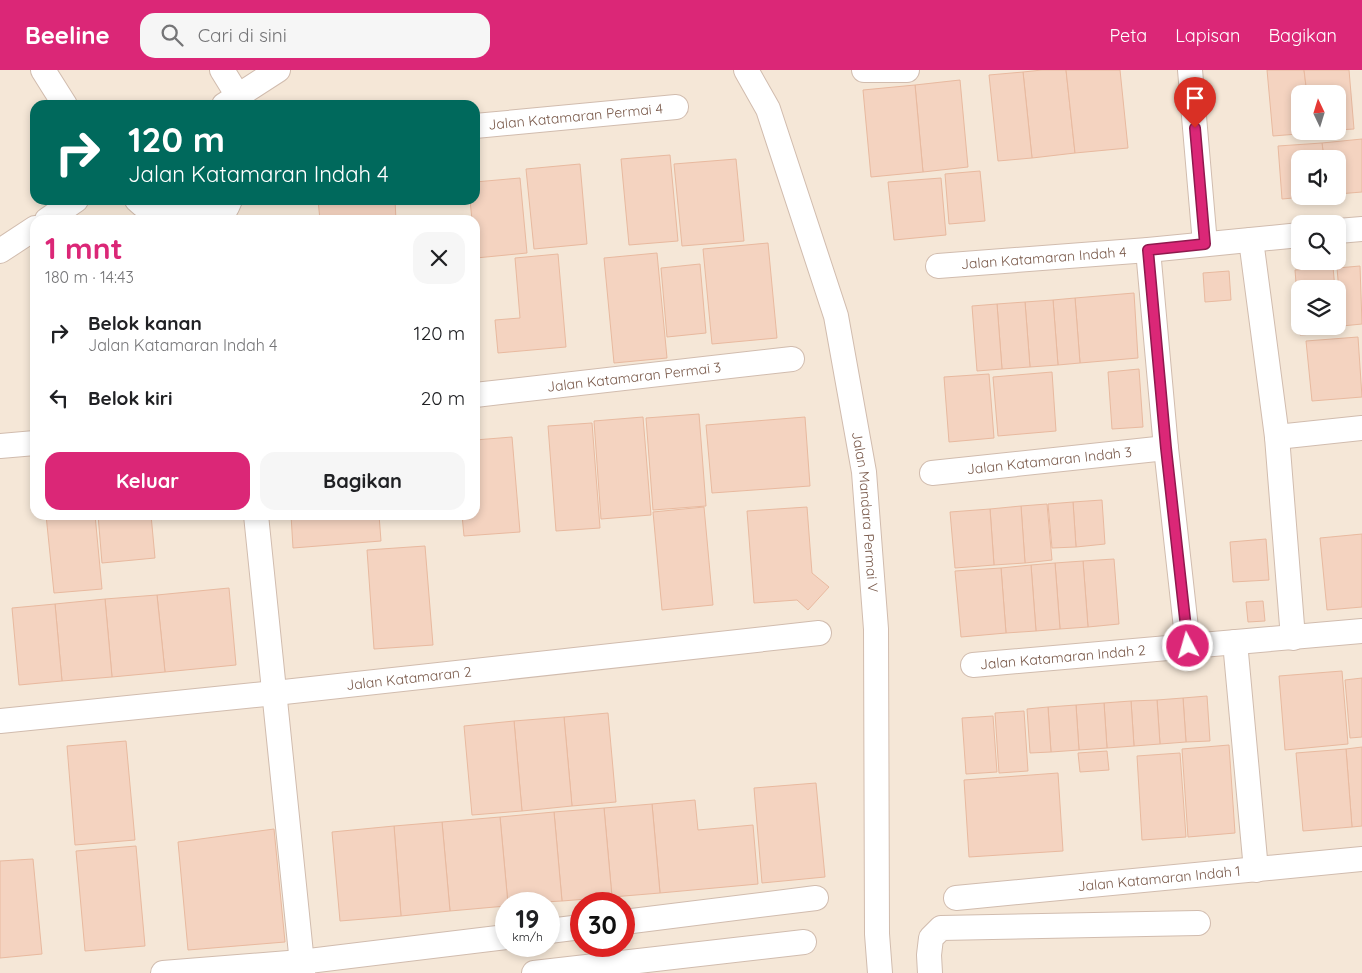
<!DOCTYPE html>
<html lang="id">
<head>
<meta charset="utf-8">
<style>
  :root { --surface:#fff; --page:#f6f6f6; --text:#202124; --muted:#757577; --accent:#db2777 }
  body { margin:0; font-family:Quicksand,sans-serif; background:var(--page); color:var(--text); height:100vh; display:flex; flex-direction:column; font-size:19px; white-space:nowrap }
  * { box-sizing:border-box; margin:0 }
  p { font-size:16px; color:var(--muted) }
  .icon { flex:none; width:28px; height:28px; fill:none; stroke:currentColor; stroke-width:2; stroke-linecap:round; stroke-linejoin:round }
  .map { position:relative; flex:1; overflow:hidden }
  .drawer { position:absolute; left:30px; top:145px; width:450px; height:305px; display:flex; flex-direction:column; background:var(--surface); border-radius:15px; box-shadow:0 2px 8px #0003 }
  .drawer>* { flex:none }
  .top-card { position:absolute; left:30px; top:30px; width:450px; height:105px; border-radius:15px; box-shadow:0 2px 8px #0003; background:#00695c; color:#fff; overflow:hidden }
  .needle { width:32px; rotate:356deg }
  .tools { position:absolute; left:1291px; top:15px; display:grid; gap:10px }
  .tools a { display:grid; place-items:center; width:55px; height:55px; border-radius:10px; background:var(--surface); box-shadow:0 2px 8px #0003; font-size:25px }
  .speed { position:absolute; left:495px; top:822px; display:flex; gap:10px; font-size:25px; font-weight:700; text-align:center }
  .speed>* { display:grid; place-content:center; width:65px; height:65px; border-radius:50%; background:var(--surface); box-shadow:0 2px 8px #0003; line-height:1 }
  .speed small { font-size:12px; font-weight:400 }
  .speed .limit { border:8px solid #d22; background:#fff; color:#111 }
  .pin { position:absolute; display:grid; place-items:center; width:42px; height:42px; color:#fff; margin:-51px -21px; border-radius:50% 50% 50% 0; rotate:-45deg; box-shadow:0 0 5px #0007 }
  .pin .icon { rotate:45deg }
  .me { position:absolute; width:55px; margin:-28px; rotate:354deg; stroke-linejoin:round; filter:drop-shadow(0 0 4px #0008) }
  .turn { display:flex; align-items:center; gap:18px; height:105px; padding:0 15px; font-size:22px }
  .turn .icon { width:65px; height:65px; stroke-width:2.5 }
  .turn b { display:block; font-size:35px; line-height:42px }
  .round { display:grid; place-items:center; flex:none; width:52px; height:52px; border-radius:15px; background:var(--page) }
  .overview { display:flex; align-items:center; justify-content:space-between; height:85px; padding:0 15px }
  h1 { font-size:30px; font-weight:700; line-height:38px; color:var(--accent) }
  .primary-button { display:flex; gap:10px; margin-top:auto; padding:10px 15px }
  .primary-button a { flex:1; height:58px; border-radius:15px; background:var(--accent); color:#fff; font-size:20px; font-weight:700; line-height:58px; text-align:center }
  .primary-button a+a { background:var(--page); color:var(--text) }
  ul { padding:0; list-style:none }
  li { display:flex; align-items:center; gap:15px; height:65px; padding:0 15px }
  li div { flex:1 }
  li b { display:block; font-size:19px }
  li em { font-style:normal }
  header { display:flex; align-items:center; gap:30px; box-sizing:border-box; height:70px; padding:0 25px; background:var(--accent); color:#fff }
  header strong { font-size:24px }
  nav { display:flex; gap:28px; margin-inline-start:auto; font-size:18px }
  .search { width:350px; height:45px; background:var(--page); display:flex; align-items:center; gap:12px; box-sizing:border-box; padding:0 18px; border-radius:15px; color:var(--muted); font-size:19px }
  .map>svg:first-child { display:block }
</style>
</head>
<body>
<header>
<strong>Beeline</strong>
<div class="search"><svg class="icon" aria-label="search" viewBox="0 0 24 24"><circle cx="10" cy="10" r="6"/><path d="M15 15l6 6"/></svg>Cari di sini</div>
<nav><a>Peta</a><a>Lapisan</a><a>Bagikan</a></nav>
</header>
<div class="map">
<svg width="1362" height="903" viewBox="0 0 1362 903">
  <rect width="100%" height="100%" fill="#fdf5e9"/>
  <path fill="#f5e7d7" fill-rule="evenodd" d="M 0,0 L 1362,0 L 1362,903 L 0,903 ZM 1300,24 L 1338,24 L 1338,61 L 1300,61 ZM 35,35 L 475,35 L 475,130 L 35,130 ZM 1300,89 L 1338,89 L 1338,126 L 1300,126 ZM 35,150 L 475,150 L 475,445 L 35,445 ZM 1300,154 L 1338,154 L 1338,191 L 1300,191 ZM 1300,219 L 1338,219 L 1338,256 L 1300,256 ZM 506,834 L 549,834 L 549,876 L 506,876 ZM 581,834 L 624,834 L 624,876 L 581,876 Z"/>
  <g fill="#f4d3c0" stroke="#e8b99f">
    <path d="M 1042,0 L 1066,0 L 1075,83 L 1032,88 L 1023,2 Z"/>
    <path d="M 1066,0 L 1120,0 L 1128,78 L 1075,83 Z"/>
    <path d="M 1267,0 L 1304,0 L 1307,24 L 1300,24 L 1300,61 L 1310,61 L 1310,63 L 1273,66 Z"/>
    <path d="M 1304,0 L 1349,0 L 1354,59 L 1338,60 L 1338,24 L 1307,24 Z"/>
    <path d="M 1023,2 L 1032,88 L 998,91 L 989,5 Z"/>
    <path d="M 960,10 L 968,97 L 923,102 L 915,15 Z"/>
    <path d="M 915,15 L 923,102 L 871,107 L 863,20 Z"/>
    <path d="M 1362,69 L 1362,122 L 1338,124 L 1338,89 L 1324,89 L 1322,73 Z"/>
    <path d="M 1322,73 L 1324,89 L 1300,89 L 1300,126 L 1315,126 L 1282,129 L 1278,76 Z"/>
    <path d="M 670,85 L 678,171 L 629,175 L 621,89 Z"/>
    <path d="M 736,89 L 744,171 L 682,176 L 674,94 Z"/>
    <path d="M 580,94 L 587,174 L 534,179 L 526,99 Z"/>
    <path d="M 980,101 L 985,151 L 949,154 L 945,104 Z"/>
    <path d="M 520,108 L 527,183 L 476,188 L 475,150 L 472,150 L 470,130 L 475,130 L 475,112 Z"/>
    <path d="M 941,108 L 946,165 L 894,170 L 888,112 Z"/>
    <path d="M 318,130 L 395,130 L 396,150 L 320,150 Z"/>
    <path d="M 768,173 L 777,268 L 712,274 L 703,179 Z"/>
    <path d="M 657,183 L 667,288 L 614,293 L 604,188 Z"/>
    <path d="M 558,184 L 566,277 L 498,283 L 495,250 L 520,248 L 515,188 Z"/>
    <path d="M 700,194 L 706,263 L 667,267 L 661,198 Z"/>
    <path d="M 1360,196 L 1362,254 L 1342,256 L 1337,198 Z"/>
    <path d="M 1333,197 L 1335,219 L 1300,219 L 1300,256 L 1338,256 L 1338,245 L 1339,262 L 1300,265 L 1295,200 Z"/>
    <path d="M 1229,201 L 1231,230 L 1205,232 L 1203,203 Z"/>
    <path d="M 1134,223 L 1138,288 L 1080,293 L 1075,228 Z"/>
    <path d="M 1075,228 L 1080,293 L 1058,295 L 1053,230 Z"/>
    <path d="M 1053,230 L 1058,295 L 1030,297 L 1025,232 Z"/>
    <path d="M 1025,232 L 1030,297 L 1002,299 L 997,234 Z"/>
    <path d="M 997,234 L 1002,299 L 977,301 L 972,236 Z"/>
    <path d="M 1358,267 L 1362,327 L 1312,331 L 1306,271 Z"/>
    <path d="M 1139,299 L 1143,357 L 1112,359 L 1108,302 Z"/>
    <path d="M 1052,302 L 1056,361 L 998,366 L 993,307 Z"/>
    <path d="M 989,304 L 994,368 L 949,372 L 944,307 Z"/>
    <path d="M 699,344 L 706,436 L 653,440 L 646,348 Z"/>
    <path d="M 643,347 L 651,445 L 601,449 L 594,351 Z"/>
    <path d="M 805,347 L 810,416 L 712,423 L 706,355 Z"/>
    <path d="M 592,353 L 600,458 L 556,461 L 548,356 Z"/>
    <path d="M 512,367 L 520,462 L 464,466 L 462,445 L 475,445 L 475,370 Z"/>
    <path d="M 1102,430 L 1105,474 L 1076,477 L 1073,432 Z"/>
    <path d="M 1073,432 L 1076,477 L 1052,478 L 1048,434 Z"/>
    <path d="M 1047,434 L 1052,490 L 1025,493 L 1021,436 Z"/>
    <path d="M 1021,436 L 1025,493 L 994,495 L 990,439 Z"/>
    <path d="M 704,437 L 713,535 L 662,540 L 653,442 Z"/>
    <path d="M 807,437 L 812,503 L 829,517 L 808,540 L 797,530 L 754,533 L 747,441 Z"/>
    <path d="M 990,439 L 994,495 L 955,498 L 950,442 Z"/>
    <path d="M 46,445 L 95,445 L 102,519 L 54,523 Z"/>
    <path d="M 98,445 L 151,445 L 155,488 L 102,493 Z"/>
    <path d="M 291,445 L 379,445 L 381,471 L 293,478 Z"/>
    <path d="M 1362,464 L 1362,537 L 1327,540 L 1320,468 Z"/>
    <path d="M 1266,469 L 1269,510 L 1233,512 L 1230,472 Z"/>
    <path d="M 425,476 L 433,575 L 374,579 L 367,480 Z"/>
    <path d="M 1114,489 L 1119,554 L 1088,557 L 1083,491 Z"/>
    <path d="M 1083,491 L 1088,557 L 1060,559 L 1055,493 Z"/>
    <path d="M 1055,493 L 1060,559 L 1036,561 L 1031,495 Z"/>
    <path d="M 1031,495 L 1036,561 L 1006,563 L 1001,498 Z"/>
    <path d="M 1001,498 L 1006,563 L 961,567 L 955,501 Z"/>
    <path d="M 229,518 L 236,595 L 165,602 L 157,525 Z"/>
    <path d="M 157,525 L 165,602 L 112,607 L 105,529 Z"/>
    <path d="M 105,529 L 112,607 L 62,611 L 55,534 Z"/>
    <path d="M 1263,531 L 1265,551 L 1248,552 L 1246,532 Z"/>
    <path d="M 55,534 L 62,611 L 19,615 L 12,538 Z"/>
    <path d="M 1342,601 L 1348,674 L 1285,680 L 1279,606 Z"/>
    <path d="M 1362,608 L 1362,667 L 1350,668 L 1345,610 Z"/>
    <path d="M 1207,626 L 1210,671 L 1186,672 L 1183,628 Z"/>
    <path d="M 1183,628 L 1186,672 L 1160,674 L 1157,630 Z"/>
    <path d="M 1157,630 L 1160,674 L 1134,676 L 1131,631 Z"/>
    <path d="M 1131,631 L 1134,676 L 1107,678 L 1104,633 Z"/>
    <path d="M 1104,633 L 1107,678 L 1079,680 L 1076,635 Z"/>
    <path d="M 1076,635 L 1079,680 L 1051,682 L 1048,637 Z"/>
    <path d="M 1048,637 L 1051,682 L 1030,683 L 1027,639 Z"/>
    <path d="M 1024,641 L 1028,701 L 999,703 L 995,643 Z"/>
    <path d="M 608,643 L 616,732 L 572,736 L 564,647 Z"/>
    <path d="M 993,646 L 997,702 L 966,704 L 962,648 Z"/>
    <path d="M 564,647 L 572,736 L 522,741 L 514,651 Z"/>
    <path d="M 514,651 L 522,741 L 472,745 L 464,656 Z"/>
    <path d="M 126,671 L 135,770 L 75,775 L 67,676 Z"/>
    <path d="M 1229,675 L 1235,763 L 1188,767 L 1182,679 Z"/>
    <path d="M 1362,677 L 1362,756 L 1352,757 L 1346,679 Z"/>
    <path d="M 1346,679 L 1352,757 L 1303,761 L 1296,683 Z"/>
    <path d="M 1107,681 L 1109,700 L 1080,702 L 1078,683 Z"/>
    <path d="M 1180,683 L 1186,767 L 1142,770 L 1137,686 Z"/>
    <path d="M 1058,703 L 1063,781 L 969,787 L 964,710 Z"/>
    <path d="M 816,713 L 825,807 L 762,813 L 754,718 Z"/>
    <path d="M 695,730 L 698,760 L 753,755 L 758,814 L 660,823 L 652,734 Z"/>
    <path d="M 652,734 L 660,823 L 612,827 L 604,738 Z"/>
    <path d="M 604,738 L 612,827 L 562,831 L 554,742 Z"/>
    <path d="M 554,742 L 562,831 L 508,834 L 500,747 Z"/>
    <path d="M 500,747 L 508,834 L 506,834 L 506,836 L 450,841 L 442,752 Z"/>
    <path d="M 442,752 L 450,841 L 401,846 L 394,756 Z"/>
    <path d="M 394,756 L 401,846 L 340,851 L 332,762 Z"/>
    <path d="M 274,759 L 285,872 L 188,880 L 178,772 Z"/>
    <path d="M 136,776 L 145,876 L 85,881 L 76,781 Z"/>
    <path d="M 33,789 L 42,884 L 0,888 L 0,791 Z"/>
  </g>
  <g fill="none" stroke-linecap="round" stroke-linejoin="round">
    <defs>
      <g id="minor">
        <path d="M 43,0 L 65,35"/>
        <path d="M 222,0 L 238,26 L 240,35"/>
        <path id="s1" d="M 746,0 L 768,39 L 836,246 L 864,402 L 876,559 L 877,864 L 880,903"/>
        <path d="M 864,0 L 907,0"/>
        <path d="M 1190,0 L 1205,174"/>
        <path d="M 224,35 L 278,0"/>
        <path id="s2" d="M 475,56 L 676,37"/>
        <path d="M 137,130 C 142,135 149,140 157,142 C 176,147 206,140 227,137 L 230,130"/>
        <path d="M 47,150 L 76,130"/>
        <path d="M 1338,161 L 1362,159"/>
        <path d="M 1251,170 L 1277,367 L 1293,568"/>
        <path d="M 1148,180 L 1166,378 L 1188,576"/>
        <path d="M 0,181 L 35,158"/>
        <path id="s3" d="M 938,196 L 1148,180 L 1300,165"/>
        <path id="s4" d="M 475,325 L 792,289"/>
        <path d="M 1277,367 L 1362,358"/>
        <path d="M 0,376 L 35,373"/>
        <path id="s5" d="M 932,403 L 1166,378"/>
        <path d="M 256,445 L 303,903"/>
        <path d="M 1235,572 L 1256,800"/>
        <path id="s6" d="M 973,595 L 1362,561"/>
        <path id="s7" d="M 0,651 L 275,623 L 819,563"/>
        <path id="s8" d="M 956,828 L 1362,789"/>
        <path d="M 624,852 L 816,828"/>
        <path d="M 549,861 L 581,857"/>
        <path d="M 163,903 L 301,892 L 506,867"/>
        <path d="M 534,903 L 804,872"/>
        <path d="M 930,903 L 929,885 L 931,868 L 941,858 L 1198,853"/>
      </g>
    </defs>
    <use href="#minor" stroke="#d1bcae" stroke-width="26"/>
    <use href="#minor" stroke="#fff" stroke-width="24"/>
  </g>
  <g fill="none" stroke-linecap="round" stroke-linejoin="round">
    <defs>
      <path id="route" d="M 1188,576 L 1166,378 L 1148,180 L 1205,174 L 1195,58"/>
    </defs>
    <use href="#route" stroke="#8e194d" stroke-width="12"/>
    <use href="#route" stroke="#db2777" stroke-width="9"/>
  </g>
  <g text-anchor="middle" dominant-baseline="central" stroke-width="4" stroke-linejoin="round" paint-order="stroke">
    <g font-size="14" fill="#7a5a4b" stroke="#fff9f1">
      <text stroke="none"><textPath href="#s2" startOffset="101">Jalan Katamaran Permai 4</textPath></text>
      <text stroke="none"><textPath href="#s3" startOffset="106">Jalan Katamaran Indah 4</textPath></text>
      <text stroke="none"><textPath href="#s4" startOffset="160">Jalan Katamaran Permai 3</textPath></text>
      <text stroke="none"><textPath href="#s5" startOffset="118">Jalan Katamaran Indah 3</textPath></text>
      <text stroke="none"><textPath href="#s1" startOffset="461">Jalan Mandara Permai V</textPath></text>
      <text stroke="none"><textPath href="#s6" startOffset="90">Jalan Katamaran Indah 2</textPath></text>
      <text stroke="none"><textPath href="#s7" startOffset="411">Jalan Katamaran 2</textPath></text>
      <text stroke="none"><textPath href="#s8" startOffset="204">Jalan Katamaran Indah 1</textPath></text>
    </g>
  </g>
</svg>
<div class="tools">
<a><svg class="needle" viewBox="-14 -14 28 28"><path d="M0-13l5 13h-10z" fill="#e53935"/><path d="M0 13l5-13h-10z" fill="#757577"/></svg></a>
<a><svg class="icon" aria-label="sound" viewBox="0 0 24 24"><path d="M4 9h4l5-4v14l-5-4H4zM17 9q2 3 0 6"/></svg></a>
<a><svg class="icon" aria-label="search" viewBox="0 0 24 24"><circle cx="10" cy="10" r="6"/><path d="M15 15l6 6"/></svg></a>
<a><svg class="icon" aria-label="layers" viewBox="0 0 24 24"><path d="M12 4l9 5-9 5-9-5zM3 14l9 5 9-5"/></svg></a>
</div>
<div class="speed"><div>19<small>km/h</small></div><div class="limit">30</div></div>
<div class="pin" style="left:1195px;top:58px;background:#d93025"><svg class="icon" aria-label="arrive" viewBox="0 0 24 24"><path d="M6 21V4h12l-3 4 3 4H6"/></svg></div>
<svg class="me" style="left:1188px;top:576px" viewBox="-20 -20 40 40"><circle r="17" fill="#db2777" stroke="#fff" stroke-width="3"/><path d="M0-11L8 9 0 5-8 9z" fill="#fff"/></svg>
<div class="top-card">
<div class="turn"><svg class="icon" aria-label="right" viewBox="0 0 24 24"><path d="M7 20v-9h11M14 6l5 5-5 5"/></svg><div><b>120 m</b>Jalan Katamaran Indah 4</div></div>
</div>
<section class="drawer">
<div class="overview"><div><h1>1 mnt</h1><p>180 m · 14:43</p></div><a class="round"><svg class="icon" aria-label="close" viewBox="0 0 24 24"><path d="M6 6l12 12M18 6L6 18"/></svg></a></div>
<ul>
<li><svg class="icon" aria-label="right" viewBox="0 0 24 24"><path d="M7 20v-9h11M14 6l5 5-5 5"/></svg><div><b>Belok kanan</b><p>Jalan Katamaran Indah 4</p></div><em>120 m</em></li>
<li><svg class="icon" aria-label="left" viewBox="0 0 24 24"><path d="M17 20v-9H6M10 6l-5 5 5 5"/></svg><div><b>Belok kiri</b></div><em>20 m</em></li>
</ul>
<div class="primary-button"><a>Keluar</a><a>Bagikan</a></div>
</section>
</div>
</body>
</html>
